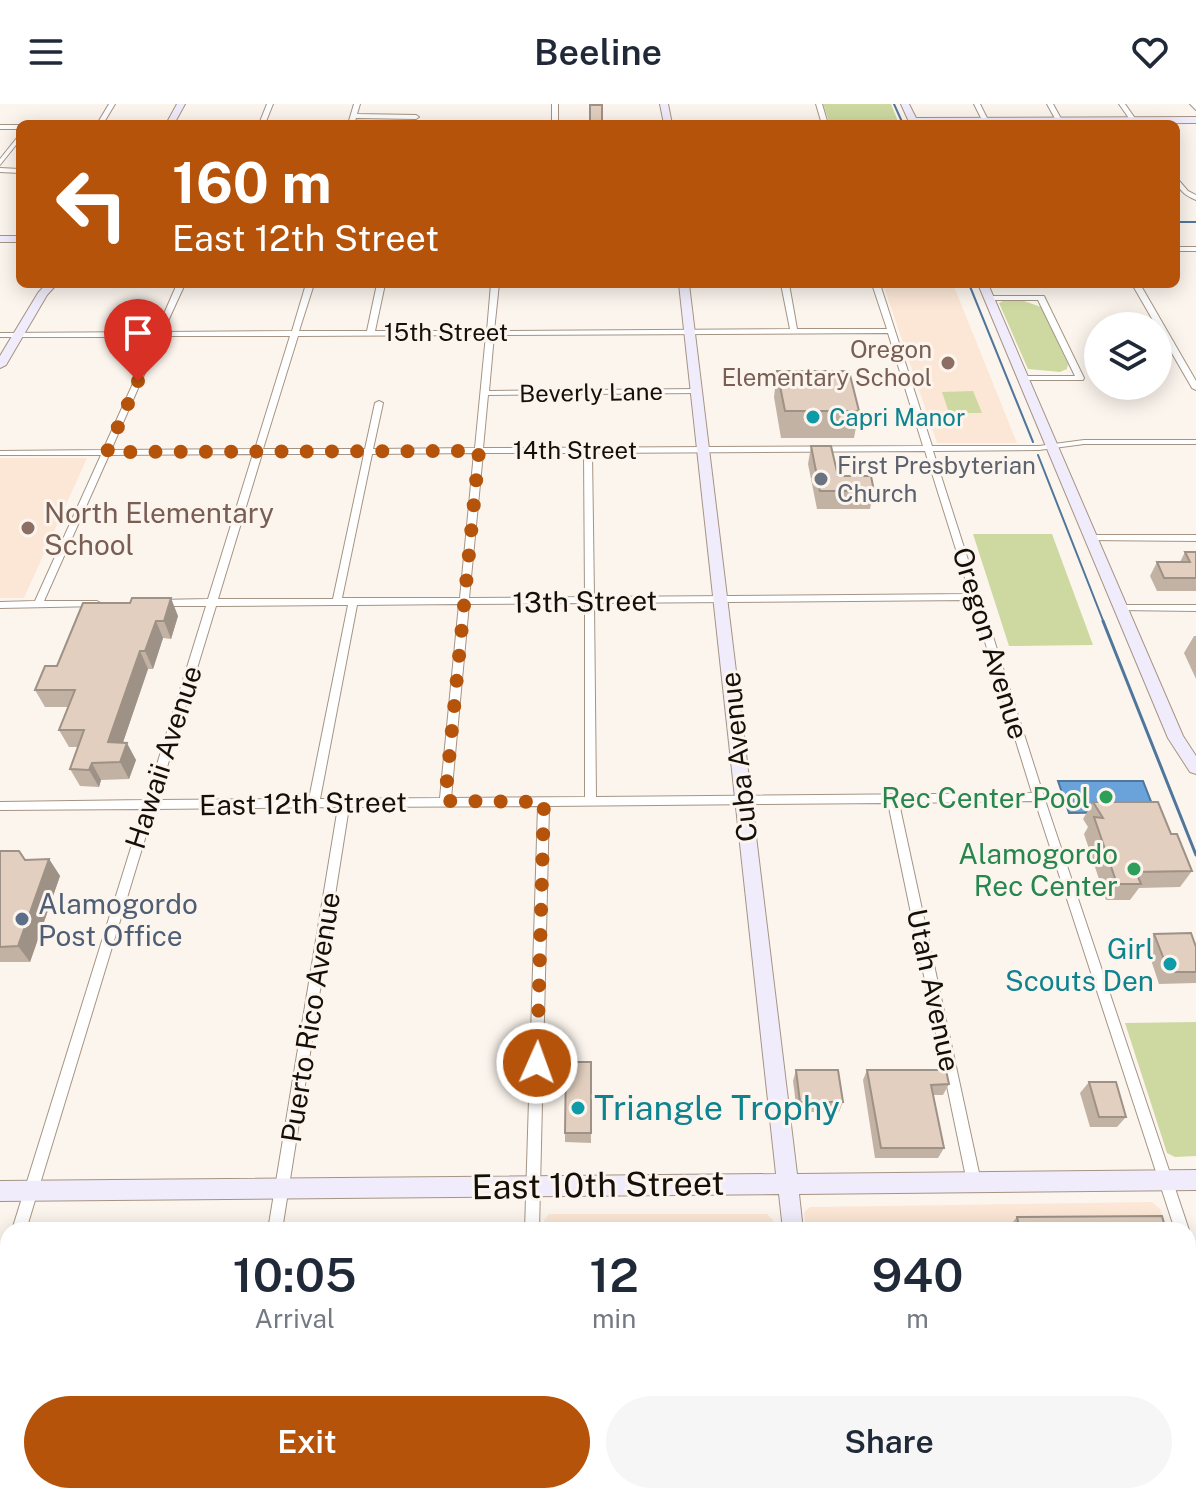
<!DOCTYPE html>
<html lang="en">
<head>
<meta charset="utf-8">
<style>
  :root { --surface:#fff; --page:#f6f6f7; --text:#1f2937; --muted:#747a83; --accent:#b45309 }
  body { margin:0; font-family:"Public Sans",sans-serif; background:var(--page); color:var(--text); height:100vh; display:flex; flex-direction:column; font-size:30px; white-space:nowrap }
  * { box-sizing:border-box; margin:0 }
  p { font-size:26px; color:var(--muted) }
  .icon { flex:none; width:44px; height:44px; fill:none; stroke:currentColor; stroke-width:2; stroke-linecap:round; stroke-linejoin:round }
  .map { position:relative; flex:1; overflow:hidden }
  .sheet { position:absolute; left:0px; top:1118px; width:1196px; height:282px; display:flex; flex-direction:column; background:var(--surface); border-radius:24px 24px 0 0; box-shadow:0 4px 20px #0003 }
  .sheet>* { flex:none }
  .top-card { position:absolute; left:16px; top:16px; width:1164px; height:168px; border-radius:12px; box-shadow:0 4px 20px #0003; background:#b45309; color:#fff; overflow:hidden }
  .fabs { position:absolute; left:1084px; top:208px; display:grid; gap:16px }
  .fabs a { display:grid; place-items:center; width:88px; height:88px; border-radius:50%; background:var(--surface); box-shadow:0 4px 20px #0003; font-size:40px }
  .pin { position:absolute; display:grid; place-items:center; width:68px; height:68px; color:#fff; margin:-82px -34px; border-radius:50% 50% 50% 0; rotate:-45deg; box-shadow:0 0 8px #0007 }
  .pin .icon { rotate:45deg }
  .me { position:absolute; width:88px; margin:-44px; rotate:2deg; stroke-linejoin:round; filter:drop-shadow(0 0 6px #0008) }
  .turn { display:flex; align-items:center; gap:28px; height:168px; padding:0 24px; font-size:36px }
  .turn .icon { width:104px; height:104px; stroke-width:2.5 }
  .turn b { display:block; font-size:56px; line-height:68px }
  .eta { display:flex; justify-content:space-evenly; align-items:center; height:136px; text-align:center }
  .eta b { font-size:48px; font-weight:600; line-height:56px }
  .cta { display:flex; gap:16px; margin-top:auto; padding:16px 24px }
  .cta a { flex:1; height:92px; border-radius:48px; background:var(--accent); color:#fff; font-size:32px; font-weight:600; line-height:92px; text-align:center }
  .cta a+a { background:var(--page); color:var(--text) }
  header { display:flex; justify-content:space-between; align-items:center; height:104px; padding:0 24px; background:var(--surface); font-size:36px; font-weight:600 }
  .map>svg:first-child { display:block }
</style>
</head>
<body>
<header><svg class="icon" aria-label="menu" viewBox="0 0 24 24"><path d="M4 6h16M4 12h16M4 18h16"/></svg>Beeline<svg class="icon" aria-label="heart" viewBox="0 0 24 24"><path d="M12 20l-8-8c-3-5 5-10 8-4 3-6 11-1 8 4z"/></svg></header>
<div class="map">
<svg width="1196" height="1399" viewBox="0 0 1196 1399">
  <rect width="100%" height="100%" fill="#fcf5ee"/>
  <g fill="#fce7d6">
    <path d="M 883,180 L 953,180 L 1017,339 L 937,339 Z"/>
    <path d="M 0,354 L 87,354 L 24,494 L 0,494 Z"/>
    <path d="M 1152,1098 L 1160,1105 L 1167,1126 L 806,1126 L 804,1108 L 810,1103 Z"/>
    <path d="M 549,1110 L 767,1110 L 773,1116 L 774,1126 L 544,1126 L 544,1116 Z"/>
  </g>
  <g fill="#ced9a1">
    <path d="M 823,0 L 891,0 L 899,20 L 830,20 Z"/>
    <path d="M 1003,197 L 1024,197 L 1041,203 L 1068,260 L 1067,265 L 1060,268 L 1028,265 L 999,199 Z"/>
    <path d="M 973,287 L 982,309 L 949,309 L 942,288 Z"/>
    <path d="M 973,430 L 1052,430 L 1093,541 L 1009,542 Z"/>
    <path d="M 1196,918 L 1196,1052 L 1175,1053 L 1167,1049 L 1125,919 Z"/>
  </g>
  <path fill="#6aa3da" stroke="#50779b" stroke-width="2" d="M 1058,677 L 1143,677 L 1157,713 L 1141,708 L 1069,709 Z"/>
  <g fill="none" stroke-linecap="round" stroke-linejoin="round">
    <g stroke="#50779b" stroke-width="2">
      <path d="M 894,0 L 903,20"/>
      <path d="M 1176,118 L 1196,118"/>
      <path d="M 969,180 L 1033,338"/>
      <path d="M 1038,351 L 1104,519"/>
    </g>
    <path stroke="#50779b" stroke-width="3" d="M 1103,517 L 1196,751"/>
    <defs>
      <g id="street">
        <path d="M 109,0 L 115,0 L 103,20 L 97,20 Z"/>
        <path d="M 267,0 L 273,0 L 265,20 L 259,20 Z"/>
        <path d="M 354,0 L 360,0 L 357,10 L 416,11 L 419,13 L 416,15 L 356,14 L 354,20 L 348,20 Z"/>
        <rect x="552" y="0" width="6" height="20"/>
        <path d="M 816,0 L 822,0 L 828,20 L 665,20 L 668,18 L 821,17 Z"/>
        <path d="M 974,0 L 980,0 L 990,20 L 984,20 Z"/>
        <path d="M 1047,0 L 1053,0 L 1064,20 L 1058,20 Z"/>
        <path d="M 1119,0 L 1125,0 L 1139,20 L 1133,20 Z"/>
        <path d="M 1190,0 L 1196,0 L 1196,6 Z"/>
        <rect x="0" y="21" width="20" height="4"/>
        <path d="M 20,30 L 20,36 L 0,61 L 0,55 Z"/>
        <path d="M 0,64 L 20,65 L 20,69 L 0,68 Z"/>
        <path d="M 1176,73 L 1188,87 L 1196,91 L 1196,96 C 1186,92 1176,85 1176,73 Z"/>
        <rect x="1176" y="143" width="20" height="4"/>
        <path d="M 177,180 L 185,180 L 163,228 L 292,227 L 306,180 L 314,180 L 299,227 L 367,227 L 377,180 L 385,180 L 375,227 L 487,227 L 491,180 L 499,180 L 494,227 L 790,225 L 781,180 L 789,180 L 797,225 L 887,225 L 872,180 L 880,180 L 932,342 L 1039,342 L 1084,336 L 1196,336 L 1196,340 L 1084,340 L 1039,346 L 933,347 L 979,490 L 983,493 L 981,495 L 1044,693 L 1189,1126 L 1188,1129 L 1188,1126 L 1175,1126 L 1035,697 L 899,699 L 981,1078 L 979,1083 L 974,1085 L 969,1083 L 967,1078 L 888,699 L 549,702 L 539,1126 L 525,1126 L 538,702 L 349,703 L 282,1126 L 268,1126 L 338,703 L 154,705 L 26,1126 L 12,1126 L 143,705 L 0,706 L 0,698 L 146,696 L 206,502 L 158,502 L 153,499 L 158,496 L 208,495 L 253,350 L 109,351 L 44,497 L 97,497 L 102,500 L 100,502 L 0,504 L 0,498 L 35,497 L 101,351 L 0,351 L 0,347 L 103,346 L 154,233 L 0,233 L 0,229 L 156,228 ZM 888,229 L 923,342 L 483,344 L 488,291 L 697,289 L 701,287 L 697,285 L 489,287 L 494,231 ZM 486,231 L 475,344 L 373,345 L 383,299 L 379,297 L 375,299 L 365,345 L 263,345 L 298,232 ZM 161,232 L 290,232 L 255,345 L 111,346 ZM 925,347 L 970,490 L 594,493 L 592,349 ZM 474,349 L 460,494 L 342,494 L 372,350 ZM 483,349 L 584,349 L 585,493 L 469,494 ZM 262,350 L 364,350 L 333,495 L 218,495 ZM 972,496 L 1032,689 L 596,693 L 594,499 ZM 585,499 L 585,693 L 451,694 L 469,500 ZM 459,500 L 440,694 L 320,695 L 357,501 ZM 336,501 L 348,501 L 309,695 L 157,696 L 216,502 Z"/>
        <path d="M 1132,180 L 1140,180 L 1196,277 L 1196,286 L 1192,284 Z"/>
        <path d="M 986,192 L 1044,192 L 1084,274 L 1083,276 L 1022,276 L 1021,274 L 1025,272 L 1075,272 L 1038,196 L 986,196 Z"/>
        <path d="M 1091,431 L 1196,431 L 1196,437 L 1088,436 L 1087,434 Z"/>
        <path d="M 1121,501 L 1196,501 L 1196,507 L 1118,506 L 1116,504 L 1118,502 Z"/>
        <path d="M 1188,1136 L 1193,1138 L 1196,1145 L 1196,1175 L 1191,1173 L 1188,1166 Z"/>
        <path d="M 8,1157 L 8,1190 L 5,1197 L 0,1199 L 0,1166 L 3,1159 Z"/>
        <rect x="1188" y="1360" width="8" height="16"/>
        <rect x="0" y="1371" width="8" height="16"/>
        <path d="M 223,1392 L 239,1392 L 238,1399 L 222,1399 Z"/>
        <rect x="517" y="1392" width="16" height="7"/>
      </g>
      <g id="secondary">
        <path d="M 177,0 L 185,0 L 174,20 L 166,20 Z"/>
        <path d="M 660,0 L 668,0 L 672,20 L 664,20 Z"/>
        <path d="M 901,0 L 909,0 L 916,14 L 1196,13 L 1196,19 L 910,20 Z"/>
        <rect x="0" y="132" width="20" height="6"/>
        <path d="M 46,180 L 57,180 L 47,191 L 6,261 L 0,264 L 0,252 L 38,189 Z"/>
        <path d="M 679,180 L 689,180 L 797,1070 L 1196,1066 L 1196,1086 L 799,1090 L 803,1126 L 783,1126 L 779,1090 L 0,1097 L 0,1077 L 776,1070 Z"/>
        <path d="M 978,180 L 988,180 L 1183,632 L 1196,652 L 1196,670 L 1190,668 L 1168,634 Z"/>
        <path d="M 808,1392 L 832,1392 L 833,1399 L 809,1399 Z"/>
      </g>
    </defs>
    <use href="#street" stroke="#a59484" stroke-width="2"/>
    <use href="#secondary" stroke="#a59484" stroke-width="2"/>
    <use href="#street" fill="#fff" fill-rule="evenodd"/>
    <use href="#secondary" fill="#f0ecfb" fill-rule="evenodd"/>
  </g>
  <g fill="#c2b2a4">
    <path d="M 777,267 L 859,307 L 854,334 L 781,334 L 774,293 Z"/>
    <path d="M 811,342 L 838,372 L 874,387 L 870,405 L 817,405 L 808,360 Z"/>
    <path d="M 1185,448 L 1196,448 L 1196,487 L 1157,487 L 1150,472 L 1157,458 L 1180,458 Z"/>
    <path d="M 130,499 L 178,512 L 171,535 L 163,534 L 153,565 L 148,565 L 123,638 L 136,656 L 129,675 L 101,676 L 99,683 L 80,682 L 70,665 L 78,643 L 69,643 L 59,626 L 68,603 L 45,603 L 35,586 L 57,562 Z"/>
    <path d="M 1194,532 L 1196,532 L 1196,575 L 1184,549 Z"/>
    <path d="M 1093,698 L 1171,730 L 1192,767 L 1180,783 L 1139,784 L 1130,796 L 1106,796 L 1084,730 L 1088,723 L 1083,715 Z"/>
    <path d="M 0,747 L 26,756 L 49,755 L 60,772 L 30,858 L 0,858 Z"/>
    <path d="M 1154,830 L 1196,843 L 1196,879 L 1159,880 L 1146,841 Z"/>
    <path d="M 591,958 L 591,1039 L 565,1038 L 565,1029 Z"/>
    <path d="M 796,966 L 843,998 L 839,1008 L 797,1008 L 793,977 Z"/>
    <path d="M 867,966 L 949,980 L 943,991 L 933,991 L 944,1044 L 938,1054 L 875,1054 L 863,976 Z"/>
    <path d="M 1089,978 L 1126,1013 L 1117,1023 L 1090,1023 L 1080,989 Z"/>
    <path d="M 1017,1113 L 1166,1126 L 1007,1126 L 1007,1125 Z"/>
    <rect x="1188" y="1186" width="8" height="154"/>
  </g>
  <g fill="#9e9186">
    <path d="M 171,494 L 178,512 L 171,535 L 164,517 Z"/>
    <path d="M 156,517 L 163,534 L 153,565 L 145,547 Z"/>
    <path d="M 140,547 L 148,565 L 117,656 L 108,638 Z"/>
    <path d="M 127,639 L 136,656 L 129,675 L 120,658 Z"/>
    <path d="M 92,659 L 101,676 L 99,683 L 89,666 Z"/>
    <path d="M 49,755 L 60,772 L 30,858 L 18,842 Z"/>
  </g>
  <g fill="#e2cfbf" stroke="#9e9186" stroke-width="2">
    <rect x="590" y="1" width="12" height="19"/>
    <path d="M 777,267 L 849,267 L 859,307 L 785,307 Z"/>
    <path d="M 811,342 L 831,342 L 838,372 L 871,372 L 874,387 L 820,387 Z"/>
    <path d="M 1185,448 L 1196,448 L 1196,474 L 1164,474 L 1157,458 L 1190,458 Z"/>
    <path d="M 132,494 L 171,494 L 164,517 L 156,517 L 145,547 L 140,547 L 108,638 L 127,639 L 120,658 L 92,659 L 89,666 L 70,665 L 84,626 L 59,626 L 75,586 L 35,586 L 45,562 L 57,562 L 83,499 L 130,499 Z"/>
    <path d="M 1093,698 L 1158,698 L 1171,730 L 1177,730 L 1192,767 L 1136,768 L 1141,780 L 1117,780 L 1094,713 L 1103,714 Z"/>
    <path d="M 0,747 L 19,747 L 25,756 L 49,755 L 18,842 L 0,843 Z"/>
    <path d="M 1191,829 L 1196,843 L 1196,868 L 1169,868 L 1154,830 Z"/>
    <path d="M 566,958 L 591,958 L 591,1029 L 565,1029 Z"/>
    <path d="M 796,966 L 838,966 L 843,998 L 800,998 Z"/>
    <path d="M 867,966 L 946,966 L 949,980 L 931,981 L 944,1044 L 881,1044 Z"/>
    <path d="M 1089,978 L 1116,978 L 1126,1013 L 1099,1013 Z"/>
    <path d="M 1162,1112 L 1166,1126 L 1020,1126 L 1017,1113 Z"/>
    <path d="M 1188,1186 L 1196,1186 L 1196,1309 L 1194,1304 L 1188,1304 Z"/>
  </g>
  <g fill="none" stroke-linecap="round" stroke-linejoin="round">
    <path stroke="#b45309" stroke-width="14" stroke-dasharray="0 25.2" d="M 138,277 L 107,348 L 479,347 L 445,697 L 544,698 L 537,959"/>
  </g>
  <g fill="#8d6e63" stroke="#fcf5ee" stroke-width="3">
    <circle cx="948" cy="259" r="8"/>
    <circle cx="28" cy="424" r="8"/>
  </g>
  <g fill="#0f9aa8" stroke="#fcf5ee" stroke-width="3">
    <circle cx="813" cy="313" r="8"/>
    <circle cx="1170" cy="860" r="8"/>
    <circle cx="578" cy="1004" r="8"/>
  </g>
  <circle fill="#6b7280" stroke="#fcf5ee" stroke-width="3" cx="821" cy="375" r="8"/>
  <g fill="#2e9e5b" stroke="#fcf5ee" stroke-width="3">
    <circle cx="1106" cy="693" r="8"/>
    <circle cx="1134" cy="765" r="8"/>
  </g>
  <circle fill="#5c6f8a" stroke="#fcf5ee" stroke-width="3" cx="22" cy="815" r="8"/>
  <g text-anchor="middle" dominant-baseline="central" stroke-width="6" stroke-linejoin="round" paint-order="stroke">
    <g font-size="24" fill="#150f09" stroke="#fcf5ee">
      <text x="446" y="228">15th Street</text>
      <text transform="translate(591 288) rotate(-1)">Beverly Lane</text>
      <text x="575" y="346">14th Street</text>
    </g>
    <g font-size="24" fill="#785e54" stroke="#fcf5ee" text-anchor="end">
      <text x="932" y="245">Oregon<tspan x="932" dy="28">Elementary School</tspan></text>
    </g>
    <g font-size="24" fill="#0d838f" stroke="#fcf5ee" text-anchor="start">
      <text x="829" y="313">Capri Manor</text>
    </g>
    <g font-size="24" fill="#5b616d" stroke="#fcf5ee" text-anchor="start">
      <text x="837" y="361">First Presbyterian<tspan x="837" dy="28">Church</tspan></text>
    </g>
    <g font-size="28" fill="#785e54" stroke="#fcf5ee" text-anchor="start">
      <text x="44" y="408">North Elementary<tspan x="44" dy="32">School</tspan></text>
    </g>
    <g font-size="28" fill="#150f09" stroke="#fcf5ee">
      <text transform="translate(585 497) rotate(-1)">13th Street</text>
      <text transform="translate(991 539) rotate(73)">Oregon Avenue</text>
      <text transform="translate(163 653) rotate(-72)">Hawaii Avenue</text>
      <text transform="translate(738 653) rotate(-96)">Cuba Avenue</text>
      <text transform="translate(303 699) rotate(-1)">East 12th Street</text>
      <text transform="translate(934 886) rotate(78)">Utah Avenue</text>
      <text transform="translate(310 913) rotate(-81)">Puerto Rico Avenue</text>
    </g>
    <g font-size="28" fill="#27864d" stroke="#fcf5ee" text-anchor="end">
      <text x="1090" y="693">Rec Center Pool</text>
      <text x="1118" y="749">Alamogordo<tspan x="1118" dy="32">Rec Center</tspan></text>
    </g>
    <g font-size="28" fill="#4e5e75" stroke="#fcf5ee" text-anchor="start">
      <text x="38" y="799">Alamogordo<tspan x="38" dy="32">Post Office</tspan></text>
    </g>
    <g font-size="28" fill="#0d838f" stroke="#fcf5ee" text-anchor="end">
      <text x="1154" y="844">Girl<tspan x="1154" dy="32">Scouts Den</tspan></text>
    </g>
    <g font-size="34" fill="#0d838f" stroke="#fcf5ee" text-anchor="start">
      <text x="594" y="1004">Triangle Trophy</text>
    </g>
    <g font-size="34" fill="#150f09" stroke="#fcf5ee">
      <text transform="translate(598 1081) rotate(-1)">East 10th Street</text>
    </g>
  </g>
</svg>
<div class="fabs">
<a><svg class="icon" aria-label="layers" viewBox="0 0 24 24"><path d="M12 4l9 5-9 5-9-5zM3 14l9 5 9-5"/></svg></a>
</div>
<div class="pin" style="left:138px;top:277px;background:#d93025"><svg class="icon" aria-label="arrive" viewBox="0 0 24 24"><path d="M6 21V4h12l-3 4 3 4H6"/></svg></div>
<svg class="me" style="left:537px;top:959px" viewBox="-20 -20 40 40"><circle r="17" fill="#b45309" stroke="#fff" stroke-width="3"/><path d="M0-11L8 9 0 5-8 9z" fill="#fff"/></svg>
<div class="top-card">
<div class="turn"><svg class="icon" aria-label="left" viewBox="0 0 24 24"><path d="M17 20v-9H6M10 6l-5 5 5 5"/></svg><div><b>160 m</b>East 12th Street</div></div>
</div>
<section class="sheet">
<div class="eta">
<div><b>10:05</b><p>Arrival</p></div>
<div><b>12</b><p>min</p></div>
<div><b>940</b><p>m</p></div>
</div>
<div class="cta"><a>Exit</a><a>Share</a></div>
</section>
</div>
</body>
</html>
